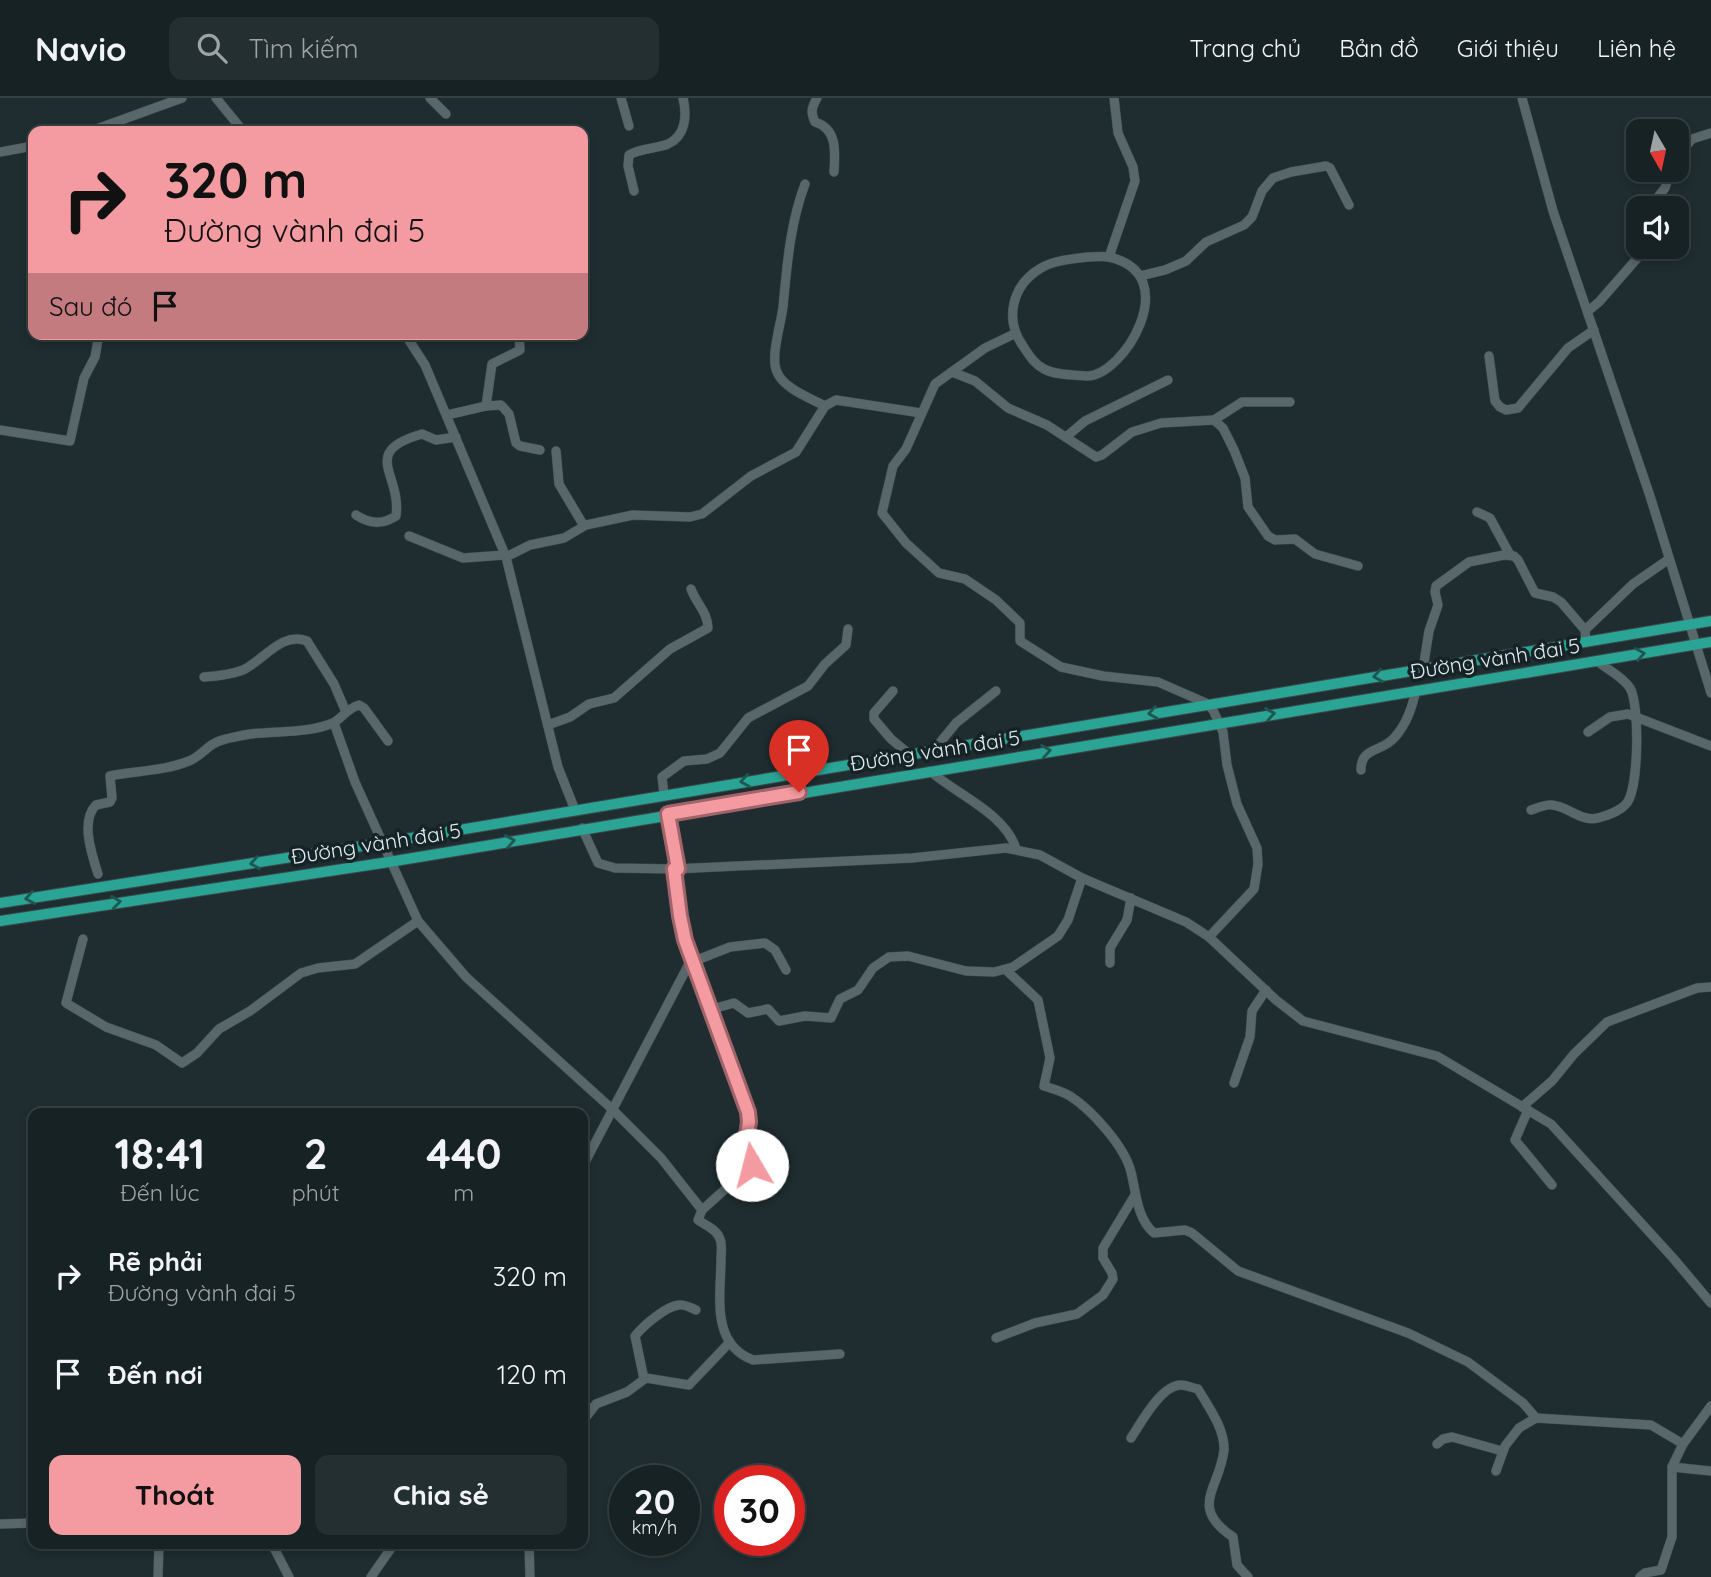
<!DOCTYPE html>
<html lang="vi">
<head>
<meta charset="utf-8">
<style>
  :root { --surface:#172224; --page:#242f31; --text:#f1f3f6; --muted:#9ea4a6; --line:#363f41; --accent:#f49aa1 }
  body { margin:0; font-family:Quicksand,sans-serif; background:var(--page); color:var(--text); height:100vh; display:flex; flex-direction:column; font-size:26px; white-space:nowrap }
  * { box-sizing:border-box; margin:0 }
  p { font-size:23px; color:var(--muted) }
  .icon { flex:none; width:38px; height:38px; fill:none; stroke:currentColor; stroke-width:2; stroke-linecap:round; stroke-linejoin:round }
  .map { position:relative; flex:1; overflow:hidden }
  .drawer { position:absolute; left:28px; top:1010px; width:560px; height:441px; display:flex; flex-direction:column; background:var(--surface); border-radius:14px; box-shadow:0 4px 10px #0003,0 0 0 2px var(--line) }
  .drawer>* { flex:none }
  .guide { position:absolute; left:28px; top:28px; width:560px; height:214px; border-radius:14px; box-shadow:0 4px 10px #0003,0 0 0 2px var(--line); background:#f49aa1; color:#111; overflow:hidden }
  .needle { width:46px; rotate:171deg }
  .buttons { position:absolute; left:1626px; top:21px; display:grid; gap:14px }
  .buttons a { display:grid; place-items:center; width:63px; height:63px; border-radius:14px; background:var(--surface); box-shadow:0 4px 10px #0003,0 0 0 2px var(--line); font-size:35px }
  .speed { position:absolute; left:609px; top:1367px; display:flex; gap:14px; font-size:35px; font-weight:700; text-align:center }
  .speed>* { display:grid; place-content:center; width:91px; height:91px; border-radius:50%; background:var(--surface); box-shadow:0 4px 10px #0003,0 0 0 2px var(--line); line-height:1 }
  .speed small { font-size:18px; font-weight:400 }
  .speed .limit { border:10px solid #d22; background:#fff; color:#111 }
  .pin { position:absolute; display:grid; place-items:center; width:60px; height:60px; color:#fff; margin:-72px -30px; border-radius:50% 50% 50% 0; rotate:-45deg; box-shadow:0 0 7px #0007 }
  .pin .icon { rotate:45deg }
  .me { position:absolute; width:77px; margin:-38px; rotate:352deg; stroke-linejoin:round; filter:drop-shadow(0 0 5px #0008) }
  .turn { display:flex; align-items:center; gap:24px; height:147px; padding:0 21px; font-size:32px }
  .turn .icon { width:91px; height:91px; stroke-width:2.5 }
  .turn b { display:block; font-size:49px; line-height:60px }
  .then { display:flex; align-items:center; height:66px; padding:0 21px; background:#0003; gap:14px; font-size:26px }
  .eta { display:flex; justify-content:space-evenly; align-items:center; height:119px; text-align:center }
  .eta b { font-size:42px; font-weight:700; line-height:49px }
  .cta { display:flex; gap:14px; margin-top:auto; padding:14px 21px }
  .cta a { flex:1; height:80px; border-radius:14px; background:var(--accent); color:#111; font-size:28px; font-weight:700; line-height:80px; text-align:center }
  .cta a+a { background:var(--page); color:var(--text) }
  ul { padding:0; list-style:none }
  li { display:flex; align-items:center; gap:21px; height:98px; padding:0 21px }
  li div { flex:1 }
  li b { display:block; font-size:26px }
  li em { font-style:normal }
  header { display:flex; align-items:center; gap:42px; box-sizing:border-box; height:98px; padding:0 35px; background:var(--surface); border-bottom:2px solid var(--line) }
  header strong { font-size:33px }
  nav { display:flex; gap:38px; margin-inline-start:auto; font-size:24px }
  .search { width:490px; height:63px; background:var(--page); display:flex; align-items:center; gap:18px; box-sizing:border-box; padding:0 24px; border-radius:14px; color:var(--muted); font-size:26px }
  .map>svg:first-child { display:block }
</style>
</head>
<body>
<header>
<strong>Navio</strong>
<div class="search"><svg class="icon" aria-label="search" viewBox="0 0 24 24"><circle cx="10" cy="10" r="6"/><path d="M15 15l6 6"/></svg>Tìm kiếm</div>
<nav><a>Trang chủ</a><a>Bản đồ</a><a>Giới thiệu</a><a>Liên hệ</a></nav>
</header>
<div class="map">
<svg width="1711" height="1479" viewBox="0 0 1711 1479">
  <rect width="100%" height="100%" fill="#1f2d30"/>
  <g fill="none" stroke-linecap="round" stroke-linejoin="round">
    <defs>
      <g id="minor">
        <path d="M 216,0 L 243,33"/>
        <path d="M 430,0 L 446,16"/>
        <path d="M 621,0 L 629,28"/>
        <path d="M 817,0 C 812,9 810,14 815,24 C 838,31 835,55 834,74"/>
        <path d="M 1522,0 L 1553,113 L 1650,398 L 1711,595"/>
        <path d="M 91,33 L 182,0"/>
        <path d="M 0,54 L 33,48"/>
        <path d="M 1676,60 L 1692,41 L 1711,35"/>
        <path d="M 805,86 C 790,126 787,167 783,209 C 781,226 770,259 777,274 C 783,290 810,300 825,308"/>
        <path d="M 634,93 L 628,68 L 629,57 C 641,50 655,51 668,46 C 686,38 687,17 683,0"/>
        <path d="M 1649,110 L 1665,90 L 1671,72"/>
        <path d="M 1088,159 C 1094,159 1103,158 1109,159 C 1186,176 1123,280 1086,278 C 1073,277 1055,277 1044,271 C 1034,266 1029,257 1023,248 C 1004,221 1012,187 1041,170 C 1055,162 1072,161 1088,159 Z"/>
        <path d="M 1109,159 L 1135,83 L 1133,69 L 1118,35 L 1114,0"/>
        <path d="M 1140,178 L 1165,172 L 1186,163 L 1206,144 L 1244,127 L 1252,119 L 1262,93 L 1273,80 L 1291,74 L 1326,68 L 1330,70 L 1349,107"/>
        <path d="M 1588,213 L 1599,204 L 1647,149"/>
        <path d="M 405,236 L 425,267 L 506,459 L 558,669 L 575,712"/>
        <path d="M 1014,236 L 985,250 L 935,286 L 906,351 L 893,368 L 882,415 L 906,445 L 939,475 L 965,481 L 996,502 L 1020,525 L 1020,543 L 1061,569 L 1103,578 L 1158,584 L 1206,605 L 1213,612 L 1223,634 L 1227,667 L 1237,706 L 1257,750 L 1258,766 L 1254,791 L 1209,839"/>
        <path d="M 1489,258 L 1495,303 L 1500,309 L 1506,312 L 1518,310 L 1568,250 L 1594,232"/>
        <path d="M 952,274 L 975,283 L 1008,310 L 1047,327 L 1096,359 L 1102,357 L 1132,334 L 1161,325 L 1214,322 L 1223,330 L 1234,352 L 1245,380 L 1248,409 L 1268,438 L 1275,442 L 1295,441 L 1315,456 L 1358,468"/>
        <path d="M 486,308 L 492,266 L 520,252 L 519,236"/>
        <path d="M 447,317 L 486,308 L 501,307 L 509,316 L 516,345 L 520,348 L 540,352"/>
        <path d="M 1214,322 L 1242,304 L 1290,304"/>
        <path d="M 0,332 L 70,343 L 84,280 L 95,259 L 99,236"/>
        <path d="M 1066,339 L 1085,323 L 1168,282"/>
        <path d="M 556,353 L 559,386 L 584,428"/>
        <path d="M 1477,414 L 1490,420 L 1510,457"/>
        <path d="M 356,417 C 370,426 382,427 396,418 C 402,376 359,354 422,336 L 436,342 L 456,339"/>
        <path d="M 409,438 L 463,460 L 505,457"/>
        <path d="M 506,459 L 530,447 L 564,440 L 586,427 L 633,417 L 690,419 L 702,416 L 751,378 L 796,354 L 825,308 L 836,302 L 921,315"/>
        <path d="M 1585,532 L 1633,486 L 1669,461"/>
        <path d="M 1423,571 L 1429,533 L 1438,507 L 1435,494 L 1436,488 L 1469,464 L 1504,457 L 1514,458 L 1518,462 L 1535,495 L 1553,499 L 1561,504 L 1585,532 L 1586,544"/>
        <path d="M 204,579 C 218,578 230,577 243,572 C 264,562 282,533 307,543 L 334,586 L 346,614"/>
        <path d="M 893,593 L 874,615 L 874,621 L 891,641 L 909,656"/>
        <path d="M 334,625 L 355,684 L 418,823 L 466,879 L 612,1011 L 661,1060 L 702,1112"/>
        <path d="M 548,627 L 570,619 L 589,606 L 614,600 L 670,551 L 708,530 C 708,515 696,505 691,491"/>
        <path d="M 1588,634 L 1610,619 L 1628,616 L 1711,648"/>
        <path d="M 934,652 L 956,625 L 996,593"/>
        <path d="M 1361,672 C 1361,648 1382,655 1395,639 C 1407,625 1412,610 1416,592"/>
        <path d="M 930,673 C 956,696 1006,716 1016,751"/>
        <path d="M 664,696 L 662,679 L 684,663 L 707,661 L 720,655 L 748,620 L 808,588 L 825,566 L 846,547 L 848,531"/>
        <path d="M 1531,712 C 1537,710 1546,706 1552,707 C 1568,708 1580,724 1598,720 C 1606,718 1620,713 1626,706 C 1639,693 1640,606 1630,590 C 1622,578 1608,572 1597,563"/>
        <path d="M 668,716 L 678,771"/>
        <path d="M 582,730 L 598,765 L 615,770 L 674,771 L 912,760 L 1006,750 L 1040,757 L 1082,780 L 1186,824 L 1209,839 L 1276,902 L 1303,923 L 1437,958 L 1551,1026 L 1673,1160 L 1711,1205"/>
        <path d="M 674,771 L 680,818 L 685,842 L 698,884 L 714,917 L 748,1016 L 746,1043 L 752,1067 L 702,1112 L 698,1122 C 705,1127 716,1131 719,1139 C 723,1145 721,1154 721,1161 C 721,1196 710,1246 753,1262 L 840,1256"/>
        <path d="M 98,776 C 92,757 80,723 96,707 L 110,704 L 112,700 L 110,678 C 136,673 164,673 189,663 C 204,657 207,645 226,641 C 238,638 250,635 263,635 C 286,633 311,634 333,625 C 342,620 348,610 359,607 L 364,610 L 388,643"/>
        <path d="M 83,841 L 66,905 L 106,929 L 156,947 L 182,965 L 197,955 L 219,931 L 250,913 L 301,875 L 318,870 L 355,866 L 418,823"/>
        <path d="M 692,864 L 730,849 L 765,845 L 775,852 L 786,872"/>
        <path d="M 1110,865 L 1110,850 L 1127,822 L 1131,800"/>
        <path d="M 1006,872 L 1038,902 L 1050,960 L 1044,988 C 1053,991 1062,993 1070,998 C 1092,1012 1125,1049 1131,1074 C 1136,1094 1137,1121 1154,1135 L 1185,1132 L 1192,1135 L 1238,1173 L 1408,1235 L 1468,1264 L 1523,1305 L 1536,1320"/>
        <path d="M 712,911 L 734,905 L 748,915 L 768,911 L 779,923 L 805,918 L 831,920 L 840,901 L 858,892 L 873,870 L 889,859 L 908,858 L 966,873 L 994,874 L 1013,869 L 1058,838 L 1068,822 L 1082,780"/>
        <path d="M 1234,985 L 1250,939 L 1252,913 L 1266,892"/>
        <path d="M 1522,1009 L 1552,983 L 1574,956 L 1607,924 L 1697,890 L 1711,889"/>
        <path d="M 1528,1012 L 1515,1042 L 1552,1087"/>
        <path d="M 583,1068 L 691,862"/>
        <path d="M 996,1240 L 1035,1225 L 1077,1216 L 1103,1197 L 1113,1181 L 1112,1175 L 1103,1160 L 1103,1150 L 1135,1097"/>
        <path d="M 644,1281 L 635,1238 C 643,1228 666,1208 679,1207 C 685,1206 691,1210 696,1212"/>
        <path d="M 583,1323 L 596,1306 L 627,1294 L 646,1280 L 689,1287 L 730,1244"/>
        <path d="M 1131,1340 C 1141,1325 1161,1287 1181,1287 C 1186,1287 1192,1290 1198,1291 C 1208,1308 1225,1331 1224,1352 C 1220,1390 1188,1409 1233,1439 L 1237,1467 L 1248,1479"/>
        <path d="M 1437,1346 L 1443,1341 L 1452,1339 L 1502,1353"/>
        <path d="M 1672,1369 L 1711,1373"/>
        <path d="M 1496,1373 L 1505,1348 L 1519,1330 L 1536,1320 L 1651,1327 L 1683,1346"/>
        <path d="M 0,1426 L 33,1425"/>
        <path d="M 272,1446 L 289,1479"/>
        <path d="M 529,1446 L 530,1479"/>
        <path d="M 158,1479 L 159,1446"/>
        <path d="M 371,1479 L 394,1446"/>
        <path d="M 1640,1479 L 1645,1475 L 1661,1472 L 1672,1439 L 1672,1369 L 1683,1346 L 1711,1308"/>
      </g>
      <g id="major">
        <path d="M 0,805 L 381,745 L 1711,523"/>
        <path d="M 0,823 L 389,764 L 1711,544"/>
      </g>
    </defs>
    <use href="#minor" stroke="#3c484b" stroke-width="10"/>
    <use href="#major" stroke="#3c484b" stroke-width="12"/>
    <use href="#minor" stroke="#58676a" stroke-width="9"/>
    <use href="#major" stroke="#2aa494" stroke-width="10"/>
  </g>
  <defs><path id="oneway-chevron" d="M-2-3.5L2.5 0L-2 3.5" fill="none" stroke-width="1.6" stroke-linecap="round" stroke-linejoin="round" transform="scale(1.75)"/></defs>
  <g stroke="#1d5752">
    <use href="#oneway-chevron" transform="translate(1640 556) rotate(-9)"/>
    <use href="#oneway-chevron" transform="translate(1378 578) rotate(171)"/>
    <use href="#oneway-chevron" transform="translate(1153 615) rotate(171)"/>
    <use href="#oneway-chevron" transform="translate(1270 616) rotate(-9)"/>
    <use href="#oneway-chevron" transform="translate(1046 653) rotate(-9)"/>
    <use href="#oneway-chevron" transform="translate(745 683) rotate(171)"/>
    <use href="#oneway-chevron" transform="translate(510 743) rotate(-10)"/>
    <use href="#oneway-chevron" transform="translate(255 765) rotate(171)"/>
    <use href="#oneway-chevron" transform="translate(30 800) rotate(171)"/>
    <use href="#oneway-chevron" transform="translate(116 804) rotate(-8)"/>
  </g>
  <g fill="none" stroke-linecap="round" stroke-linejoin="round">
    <defs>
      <path id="route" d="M 752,1067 L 746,1043 L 749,1024 L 748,1014 L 685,842 L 680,818 L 674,771 L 678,771 L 668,716 L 799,694"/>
    </defs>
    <use href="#route" stroke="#9f6469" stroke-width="18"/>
    <use href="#route" stroke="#f49aa1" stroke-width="12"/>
  </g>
  <g text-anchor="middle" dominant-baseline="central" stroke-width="7" stroke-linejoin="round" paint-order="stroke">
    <g font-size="21" fill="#e1eaec" stroke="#152326">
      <text transform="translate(1495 560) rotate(-9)">Đường vành đai 5</text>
      <text transform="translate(935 652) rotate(-9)">Đường vành đai 5</text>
      <text transform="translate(376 745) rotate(-9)">Đường vành đai 5</text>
    </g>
  </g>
</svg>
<div class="buttons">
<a><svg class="needle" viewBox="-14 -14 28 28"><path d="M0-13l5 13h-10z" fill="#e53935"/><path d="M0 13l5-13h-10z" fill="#9ea4a6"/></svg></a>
<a><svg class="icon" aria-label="sound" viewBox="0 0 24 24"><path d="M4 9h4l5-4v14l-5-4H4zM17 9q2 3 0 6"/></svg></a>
</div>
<div class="speed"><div>20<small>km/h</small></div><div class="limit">30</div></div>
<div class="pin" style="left:799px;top:694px;background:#d93025"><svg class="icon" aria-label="arrive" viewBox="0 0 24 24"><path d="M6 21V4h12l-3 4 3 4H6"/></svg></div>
<svg class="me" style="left:752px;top:1067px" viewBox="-20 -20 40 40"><circle r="19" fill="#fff"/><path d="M0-13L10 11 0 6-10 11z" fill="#f49aa1"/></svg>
<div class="guide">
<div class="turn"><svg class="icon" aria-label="right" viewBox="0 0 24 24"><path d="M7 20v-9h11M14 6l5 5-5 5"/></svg><div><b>320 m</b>Đường vành đai 5</div></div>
<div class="then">Sau đó<svg class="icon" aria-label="arrive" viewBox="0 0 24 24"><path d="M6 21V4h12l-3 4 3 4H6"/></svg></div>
</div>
<section class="drawer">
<div class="eta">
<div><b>18:41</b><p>Đến lúc</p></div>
<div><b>2</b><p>phút</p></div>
<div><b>440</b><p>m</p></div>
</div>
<ul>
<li><svg class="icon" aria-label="right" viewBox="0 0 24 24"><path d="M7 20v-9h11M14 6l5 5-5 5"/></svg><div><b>Rẽ phải</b><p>Đường vành đai 5</p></div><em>320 m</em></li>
<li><svg class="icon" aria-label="arrive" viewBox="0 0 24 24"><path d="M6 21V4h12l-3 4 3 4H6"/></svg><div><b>Đến nơi</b></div><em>120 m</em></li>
</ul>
<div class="cta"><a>Thoát</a><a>Chia sẻ</a></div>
</section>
</div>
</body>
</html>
